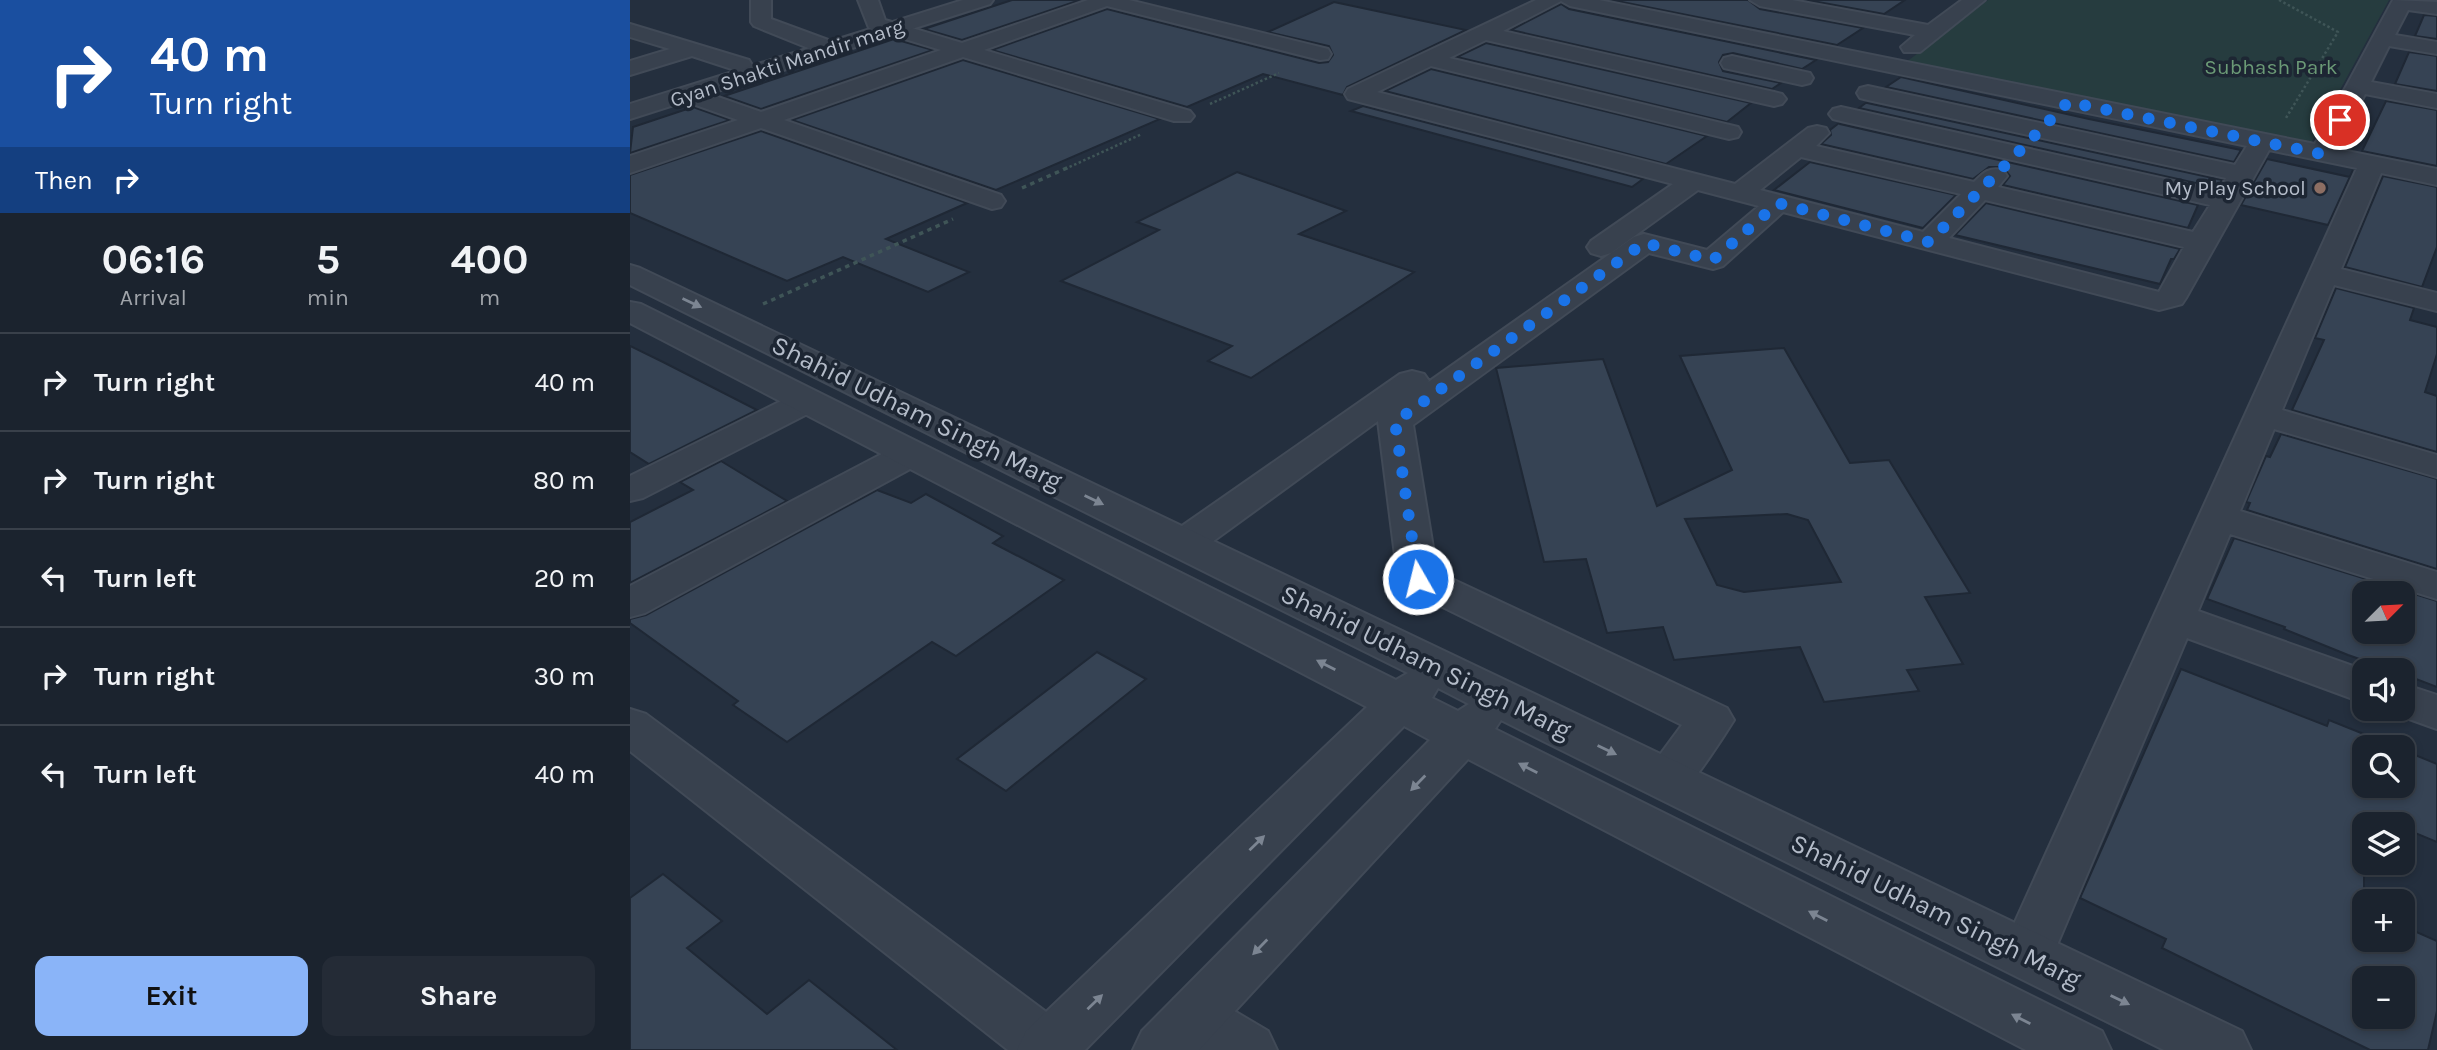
<!DOCTYPE html>
<html lang="en">
<head>
<meta charset="utf-8">
<style>
  :root { --surface:#1b232e; --page:#242b36; --text:#f1f3f6; --muted:#a0a4aa; --line:#39404a; --accent:#8ab4f8 }
  body { margin:0; font-family:Karla,sans-serif; background:var(--page); color:var(--text); height:100vh; display:flex; flex-direction:column; font-size:26px; white-space:nowrap }
  * { box-sizing:border-box; margin:0 }
  p { font-size:23px; color:var(--muted) }
  .icon { flex:none; width:38px; height:38px; fill:none; stroke:currentColor; stroke-width:2; stroke-linecap:round; stroke-linejoin:round }
  .map { position:relative; flex:1; overflow:hidden }
  .panel { display:flex; flex-direction:column; background:var(--surface); width:630px }
  .panel>* { flex:none }
  .hud { background:#1a4fa0; color:#fff; overflow:hidden }
  .needle { width:46px; rotate:66deg }
  .controls { position:absolute; left:1722px; top:581px; display:grid; gap:14px }
  .controls a { display:grid; place-items:center; width:63px; height:63px; border-radius:14px; background:var(--surface); box-shadow:0 4px 10px #0003,0 0 0 2px var(--line); font-size:35px }
  .pin { position:absolute; display:grid; place-items:center; width:60px; height:60px; color:#fff; margin:-30px; border:4px solid #fff; border-radius:50%; box-shadow:0 2px 7px #0007 }
  .me { position:absolute; width:77px; margin:-38px; rotate:352deg; stroke-linejoin:round; filter:drop-shadow(0 0 5px #0008) }
  .turn { display:flex; align-items:center; gap:24px; height:147px; padding:0 35px; font-size:32px }
  .turn .icon { width:91px; height:91px; stroke-width:2.5 }
  .turn b { display:block; font-size:49px; line-height:60px }
  .then { display:flex; align-items:center; height:66px; padding:0 35px; background:#0003; gap:14px; font-size:26px }
  .eta { display:flex; justify-content:space-evenly; align-items:center; height:119px; text-align:center }
  .eta b { font-size:42px; font-weight:700; line-height:49px }
  .primary-button { display:flex; gap:14px; margin-top:auto; padding:14px 35px }
  .primary-button a { flex:1; height:80px; border-radius:14px; background:var(--accent); color:#111; font-size:28px; font-weight:700; line-height:80px; text-align:center }
  .primary-button a+a { background:var(--page); color:var(--text) }
  ul { padding:0; list-style:none }
  li { display:flex; align-items:center; gap:21px; height:98px; padding:0 35px; border-top:2px solid var(--line) }
  li div { flex:1 }
  li b { display:block; font-size:26px }
  li em { font-style:normal }
  main { display:flex; flex:1; min-height:0 }
  .map>svg:first-child { display:block }
</style>
</head>
<body>
<main>
<section class="panel">
<div class="hud">
<div class="turn"><svg class="icon" aria-label="right" viewBox="0 0 24 24"><path d="M7 20v-9h11M14 6l5 5-5 5"/></svg><div><b>40 m</b>Turn right</div></div>
<div class="then">Then<svg class="icon" aria-label="right" viewBox="0 0 24 24"><path d="M7 20v-9h11M14 6l5 5-5 5"/></svg></div>
</div>
<div class="eta">
<div><b>06:16</b><p>Arrival</p></div>
<div><b>5</b><p>min</p></div>
<div><b>400</b><p>m</p></div>
</div>
<ul>
<li><svg class="icon" aria-label="right" viewBox="0 0 24 24"><path d="M7 20v-9h11M14 6l5 5-5 5"/></svg><div><b>Turn right</b></div><em>40 m</em></li>
<li><svg class="icon" aria-label="right" viewBox="0 0 24 24"><path d="M7 20v-9h11M14 6l5 5-5 5"/></svg><div><b>Turn right</b></div><em>80 m</em></li>
<li><svg class="icon" aria-label="left" viewBox="0 0 24 24"><path d="M17 20v-9H6M10 6l-5 5 5 5"/></svg><div><b>Turn left</b></div><em>20 m</em></li>
<li><svg class="icon" aria-label="right" viewBox="0 0 24 24"><path d="M7 20v-9h11M14 6l5 5-5 5"/></svg><div><b>Turn right</b></div><em>30 m</em></li>
<li><svg class="icon" aria-label="left" viewBox="0 0 24 24"><path d="M17 20v-9H6M10 6l-5 5 5 5"/></svg><div><b>Turn left</b></div><em>40 m</em></li>
</ul>
<div class="primary-button"><a>Exit</a><a>Share</a></div>
</section>
<div class="map">
<svg width="1807" height="1050" viewBox="0 0 1807 1050">
  <rect width="100%" height="100%" fill="#242f3e"/>
  <path fill="#263c3f" d="M 1358,0 L 1759,0 L 1681,143 L 1275,63 Z"/>
  <g fill="#364354" stroke="#1f2835" stroke-width="2" fill-rule="evenodd">
    <path d="M 382,0 L 450,0 L 332,40 L 294,29 Z"/>
    <path d="M 982,0 L 1118,0 L 1130,9 L 1233,28 L 1207,45 Z"/>
    <path d="M 1177,0 L 1275,0 L 1254,14 Z"/>
    <path d="M 704,2 L 836,30 L 717,87 L 713,95 L 633,74 L 557,107 L 362,50 L 477,9 L 689,63 L 698,62 L 703,55 L 699,46 L 638,32 Z"/>
    <path d="M 931,4 L 939,9 L 1186,60 L 1172,69 L 1103,53 L 1093,55 L 1089,62 L 1093,71 L 1151,83 L 1142,89 L 881,30 Z"/>
    <path d="M 1794,15 L 1807,16 L 1807,39 L 1785,36 Z"/>
    <path d="M 264,39 L 303,50 L 131,109 L 94,96 Z"/>
    <path d="M 856,43 L 1121,103 L 1097,122 L 827,57 Z"/>
    <path d="M 1779,52 L 1807,56 L 1807,91 L 1765,84 Z"/>
    <path d="M 333,60 L 530,119 L 366,190 L 162,120 Z"/>
    <path d="M 801,69 L 1077,136 L 1036,164 L 755,91 Z"/>
    <path d="M 1271,77 L 1459,119 L 1611,150 L 1604,162 L 1256,87 Z"/>
    <path d="M 1756,101 L 1807,110 L 1807,166 L 1732,151 Z"/>
    <path d="M 1237,102 L 1237,103 L 1592,180 L 1588,188 L 1229,108 Z"/>
    <path d="M 733,106 L 1013,179 L 1002,187 L 721,111 Z"/>
    <path d="M 63,107 L 100,120 L 0,153 L 3,127 Z"/>
    <path d="M 1209,123 L 1210,124 L 1568,205 L 1558,228 L 1373,185 L 1380,176 L 1373,167 L 1359,167 L 1343,179 L 1191,144 L 1201,135 L 1200,130 Z"/>
    <path d="M 131,131 L 337,203 L 256,239 L 339,272 L 298,292 L 213,257 L 157,281 L 0,213 L 0,175 Z"/>
    <path d="M 1637,159 L 1720,177 L 1723,170 L 1698,225 L 1611,205 Z"/>
    <path d="M 1180,162 L 1326,195 L 1293,228 L 1144,190 Z"/>
    <path d="M 607,172 L 716,211 L 669,234 L 784,272 L 621,378 L 578,361 L 602,346 L 431,281 L 529,230 L 507,222 Z"/>
    <path d="M 1753,176 L 1807,187 L 1807,247 L 1792,287 L 1715,267 Z"/>
    <path d="M 1356,203 L 1550,249 L 1544,259 L 1541,259 L 1530,284 L 1325,235 Z"/>
    <path d="M 1706,288 L 1784,308 L 1780,320 L 1807,327 L 1807,354 L 1795,392 L 1807,396 L 1807,452 L 1662,410 L 1694,340 L 1685,338 Z"/>
    <path d="M 0,346 L 33,362 L 127,410 L 19,464 L 0,452 Z"/>
    <path d="M 1154,348 L 1220,463 L 1259,460 L 1340,593 L 1295,597 L 1333,664 L 1277,670 L 1289,691 L 1194,702 L 1170,647 L 1044,660 L 1033,627 L 977,633 L 956,559 L 914,562 L 866,368 L 973,359 L 1027,506 L 1102,470 L 1050,356 ZM 1157,514 L 1178,520 L 1211,582 L 1114,592 L 1087,585 L 1055,519 Z"/>
    <path d="M 1651,434 L 1807,479 L 1807,569 L 1617,510 L 1620,503 L 1616,502 L 1636,456 L 1640,457 Z"/>
    <path d="M 91,461 L 157,501 L 0,583 L 0,522 L 63,490 L 50,482 Z"/>
    <path d="M 247,490 L 281,503 L 296,494 L 373,536 L 363,543 L 434,580 L 326,656 L 302,642 L 157,742 L 103,705 L 108,701 L 0,623 L 0,619 L 16,615 Z"/>
    <path d="M 1604,538 L 1807,601 L 1807,687 L 1773,674 L 1773,670 L 1761,670 L 1718,655 L 1654,629 L 1655,627 L 1577,599 ZM 1734,593 L 1773,593 L 1773,632 L 1734,632 Z"/>
    <path d="M 467,652 L 516,679 L 376,791 L 327,759 Z"/>
    <path d="M 1551,669 L 1697,726 L 1699,720 L 1766,747 L 1734,747 L 1734,786 L 1773,786 L 1773,750 L 1807,764 L 1807,842 L 1773,828 L 1773,824 L 1763,824 L 1734,812 L 1734,940 L 1773,940 L 1773,926 L 1807,941 L 1807,1011 L 1798,1050 L 1740,1050 L 1532,948 L 1536,939 L 1450,898 ZM 1734,978 L 1773,978 L 1773,1017 L 1734,1017 Z"/>
    <path d="M 33,874 L 92,921 L 57,948 L 137,1014 L 179,980 L 267,1050 L 0,1050 L 0,898 Z"/>
  </g>
  <g fill="none" stroke-linecap="round" stroke-linejoin="round">
    <defs>
      <g id="minor">
        <path d="M 121,0 L 141,0 L 141,19 L 209,44 L 212,49 L 209,54 L 193,54 L 124,26 L 121,22 Z"/>
        <path d="M 228,0 L 248,0 L 255,20 L 332,43 L 458,0 L 499,0 L 698,49 L 701,54 L 698,59 L 690,60 L 477,6 L 354,50 L 560,111 L 564,116 L 560,121 L 544,121 L 333,57 L 154,120 L 371,195 L 375,201 L 371,207 L 362,209 L 131,128 L 0,173 L 0,156 L 108,120 L 49,99 L 46,94 L 49,89 L 65,89 L 131,112 L 311,50 L 239,28 Z"/>
        <path d="M 906,0 L 969,0 L 1685,144 L 1763,0 L 1807,2 L 1807,14 L 1778,10 L 1765,35 L 1807,42 L 1807,54 L 1759,46 L 1741,82 L 1807,94 L 1807,108 L 1735,94 L 1707,149 L 1807,169 L 1807,185 L 1751,173 L 1711,269 L 1807,293 L 1807,311 L 1704,285 L 1652,410 L 1807,455 L 1807,477 L 1644,429 L 1610,511 L 1807,572 L 1807,599 L 1600,534 L 1568,611 L 1734,670 L 1734,703 L 1557,638 L 1416,971 L 1397,978 L 1378,971 L 1370,955 L 1727,168 L 1639,150 L 1556,298 L 1552,304 L 1529,310 L 1153,212 L 1093,266 L 1083,269 L 1019,253 L 783,425 L 807,572 L 1097,708 L 1104,720 C 1096,733 1062,786 1051,792 C 1040,799 1031,795 1019,792 L 1012,779 L 1052,725 L 774,588 L 768,579 L 748,421 L 567,553 L 553,556 L 539,553 L 533,544 L 539,535 L 770,374 L 782,371 L 794,374 L 799,381 L 797,383 L 1004,237 L 1014,234 L 1077,250 L 1129,206 L 1068,190 L 981,253 L 971,256 L 961,253 L 957,247 L 961,241 L 1043,184 L 718,99 L 715,94 L 718,89 ZM 931,1 L 940,6 L 1617,146 L 1605,165 L 1238,86 L 1230,88 L 1227,93 L 1230,98 L 1238,100 L 1596,178 L 1589,191 L 1211,107 L 1203,109 L 1199,114 L 1203,119 L 1211,121 L 1580,205 L 1563,232 L 1368,187 L 1377,176 L 1373,170 C 1359,167 1354,172 1344,182 L 1186,146 L 1199,133 L 1196,128 L 1187,126 L 1178,128 L 1105,184 L 747,92 L 801,66 L 1099,139 L 1108,137 L 1111,132 L 1108,127 L 819,58 L 856,40 L 1144,106 L 1152,104 L 1156,99 L 1152,94 L 1144,92 L 873,31 ZM 1171,157 L 1331,194 L 1293,232 L 1130,190 ZM 1355,200 L 1554,247 L 1529,292 L 1319,238 Z"/>
        <path d="M 1120,0 L 1162,0 L 1298,25 L 1332,0 L 1355,0 L 1290,52 L 1274,52 L 1271,47 L 1285,35 L 1130,6 Z"/>
        <path d="M 0,24 L 119,60 L 122,65 L 119,70 L 111,72 L 62,56 L 0,75 L 0,61 L 40,49 L 0,37 Z"/>
        <path d="M 1102,56 L 1180,73 L 1183,78 L 1180,83 L 1172,85 L 1094,68 L 1091,63 L 1094,58 Z"/>
        <path d="M 177,391 L 189,394 L 194,401 L 189,408 L 13,498 L 0,501 L 0,476 L 165,394 Z"/>
        <path d="M 280,443 L 293,446 L 298,454 L 293,462 L 15,613 L 0,617 L 0,586 L 267,446 Z"/>
        <path d="M 1773,684 L 1807,695 L 1807,729 L 1757,711 L 1756,709 L 1773,709 Z"/>
        <path d="M 0,709 L 16,714 L 439,1029 L 447,1050 L 378,1050 L 0,751 Z"/>
        <path d="M 564,992 L 584,999 L 638,1031 L 647,1050 L 568,1050 L 544,1035 L 536,1017 L 544,999 Z"/>
      </g>
      <g id="tertiary">
        <path d="M 333,0 L 363,0 L 360,4 L 0,119 L 0,104 Z"/>
        <path d="M 0,265 L 10,268 L 1612,1031 L 1621,1050 L 1534,1050 L 871,720 L 865,729 L 1472,1031 L 1481,1050 L 1396,1050 L 838,759 L 569,1050 L 503,1050 L 512,1031 L 800,740 L 774,726 L 455,1050 L 387,1050 L 396,1031 L 737,707 L 0,323 L 0,302 L 11,304 L 766,680 L 778,673 L 0,285 ZM 808,688 L 839,704 L 828,711 L 802,698 Z"/>
      </g>
    </defs>
    <use href="#minor" stroke="#414a57" stroke-width="4"/>
    <use href="#tertiary" stroke="#414a57" stroke-width="4"/>
    <g stroke="#3f5557" stroke-width="2.5" stroke-dasharray="2.5 2.5" stroke-linecap="butt">
      <path d="M 1649,0 L 1708,32 L 1656,118"/>
      <path d="M 580,104 L 649,73"/>
      <path d="M 435,169 L 512,134"/>
    </g>
    <g stroke="#3f5557" stroke-width="3.5" stroke-dasharray="4.5 4.5" stroke-linecap="butt">
      <path d="M 392,188 L 439,167"/>
      <path d="M 133,304 L 323,219"/>
    </g>
    <use href="#minor" fill="#38414e" fill-rule="evenodd"/>
    <use href="#tertiary" fill="#38414e" fill-rule="evenodd"/>
  </g>
  <defs><path id="oneway-solid" d="M-6-.8H1V-3.2L6.5 0L1 3.2V.8H-6Z" transform="scale(1.75)"/></defs>
  <g fill="#7c8592">
    <use href="#oneway-solid" transform="translate(62 303) rotate(25)"/>
    <use href="#oneway-solid" transform="translate(464 500) rotate(26)"/>
    <use href="#oneway-solid" transform="translate(696 665) rotate(-153)"/>
    <use href="#oneway-solid" transform="translate(977 750) rotate(26)"/>
    <use href="#oneway-solid" transform="translate(898 768) rotate(-153)"/>
    <use href="#oneway-solid" transform="translate(788 783) rotate(134)"/>
    <use href="#oneway-solid" transform="translate(627 843) rotate(-44)"/>
    <use href="#oneway-solid" transform="translate(1188 916) rotate(-153)"/>
    <use href="#oneway-solid" transform="translate(630 947) rotate(134)"/>
    <use href="#oneway-solid" transform="translate(1490 1000) rotate(26)"/>
    <use href="#oneway-solid" transform="translate(465 1002) rotate(-44)"/>
    <use href="#oneway-solid" transform="translate(1391 1019) rotate(-153)"/>
  </g>
  <g fill="none" stroke-linecap="round" stroke-linejoin="round">
    <path stroke="#1a73e8" stroke-width="12" stroke-dasharray="0 21.6" d="M 788,579 L 765,422 L 1014,243 L 1083,260 L 1148,203 L 1299,242 L 1438,102 L 1692,154 L 1710,120"/>
  </g>
  <circle fill="#8d6e63" stroke="#1d2633" stroke-width="2.5" cx="1690" cy="188" r="7"/>
  <g text-anchor="middle" dominant-baseline="central" stroke-width="7" stroke-linejoin="round" paint-order="stroke">
    <g font-size="21" fill="#b4bcc9" stroke="#1d2633">
      <text transform="translate(157 63) rotate(-18)">Gyan Shakti Mandir marg</text>
    </g>
    <g font-size="21" fill="#6b9a76" stroke="#1d2633">
      <text x="1641" y="67">Subhash Park</text>
    </g>
    <g font-size="21" fill="#b4bcc9" stroke="#1d2633" text-anchor="end">
      <text x="1676" y="188">My Play School</text>
    </g>
    <g font-size="26" fill="#b4bcc9" stroke="#1d2633">
      <text transform="translate(287 413) rotate(26)">Shahid Udham Singh Marg</text>
      <text transform="translate(796 662) rotate(26)">Shahid Udham Singh Marg</text>
      <text transform="translate(1306 911) rotate(26)">Shahid Udham Singh Marg</text>
    </g>
  </g>
</svg>
<div class="controls">
<a><svg class="needle" viewBox="-14 -14 28 28"><path d="M0-13l5 13h-10z" fill="#e53935"/><path d="M0 13l5-13h-10z" fill="#a0a4aa"/></svg></a>
<a><svg class="icon" aria-label="sound" viewBox="0 0 24 24"><path d="M4 9h4l5-4v14l-5-4H4zM17 9q2 3 0 6"/></svg></a>
<a><svg class="icon" aria-label="search" viewBox="0 0 24 24"><circle cx="10" cy="10" r="6"/><path d="M15 15l6 6"/></svg></a>
<a><svg class="icon" aria-label="layers" viewBox="0 0 24 24"><path d="M12 4l9 5-9 5-9-5zM3 14l9 5 9-5"/></svg></a>
<a>+</a>
<a>−</a>
</div>
<div class="pin" style="left:1710px;top:120px;background:#d93025"><svg class="icon" aria-label="arrive" viewBox="0 0 24 24"><path d="M6 21V4h12l-3 4 3 4H6"/></svg></div>
<svg class="me" style="left:788px;top:579px" viewBox="-20 -20 40 40"><circle r="17" fill="#1a73e8" stroke="#fff" stroke-width="3"/><path d="M0-11L8 9 0 5-8 9z" fill="#fff"/></svg>
</div>
</main>
</body>
</html>
